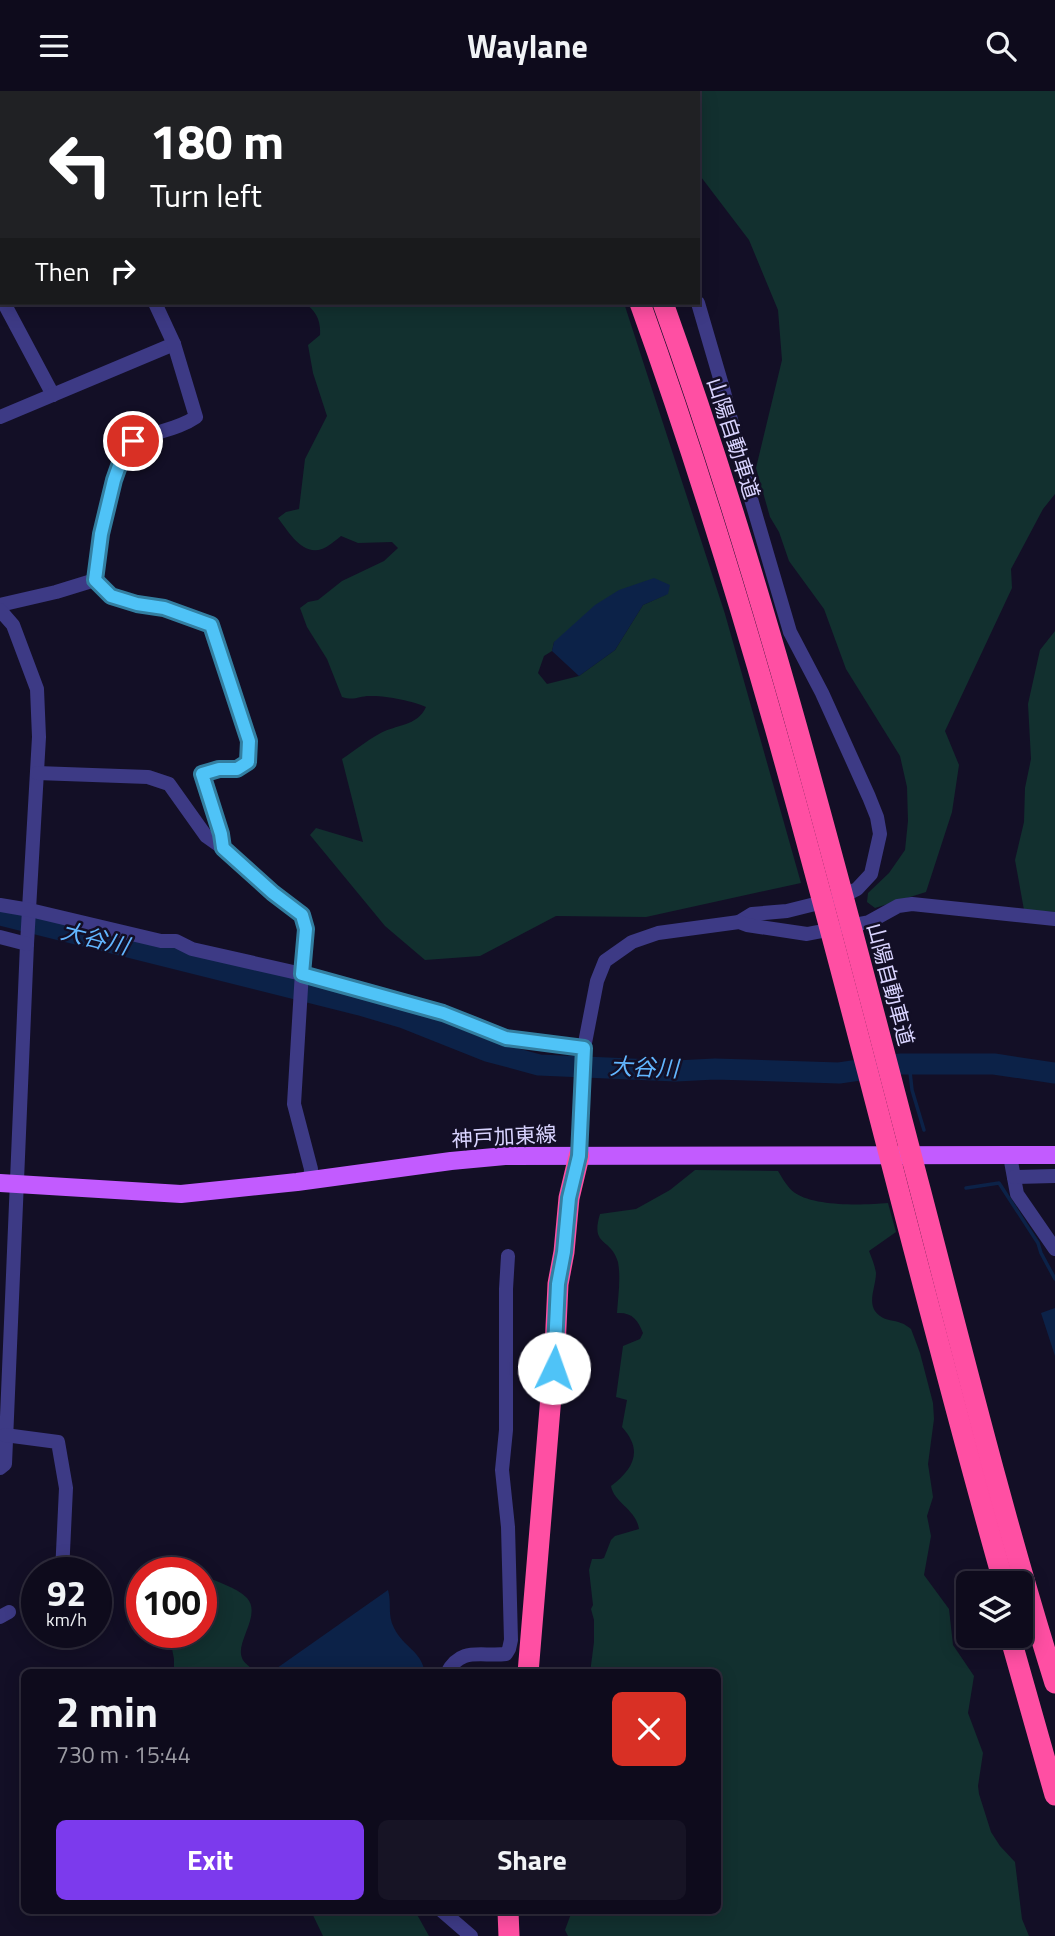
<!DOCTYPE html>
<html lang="en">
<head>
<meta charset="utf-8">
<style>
  :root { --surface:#0e0b1c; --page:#171425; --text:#f1f3f6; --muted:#9b9ba3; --line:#2e2b3b; --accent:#7c3aed }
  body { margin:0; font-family:"Titillium Web","Noto Sans JP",sans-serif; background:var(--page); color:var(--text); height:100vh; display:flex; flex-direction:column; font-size:26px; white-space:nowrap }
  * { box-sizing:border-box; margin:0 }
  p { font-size:23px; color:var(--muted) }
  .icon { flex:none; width:38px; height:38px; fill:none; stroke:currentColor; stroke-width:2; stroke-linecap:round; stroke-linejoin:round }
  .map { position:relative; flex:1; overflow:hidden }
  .drawer { position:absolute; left:21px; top:1578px; width:700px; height:245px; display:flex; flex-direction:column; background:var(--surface); border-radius:10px; box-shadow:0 4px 18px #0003,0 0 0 2px var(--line) }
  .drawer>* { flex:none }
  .top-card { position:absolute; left:0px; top:0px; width:700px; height:214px; box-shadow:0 4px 18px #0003,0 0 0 2px var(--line); background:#202124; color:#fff; overflow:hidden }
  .controls { position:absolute; left:956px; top:1480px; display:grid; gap:14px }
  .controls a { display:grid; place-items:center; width:77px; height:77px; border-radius:10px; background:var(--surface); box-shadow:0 4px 18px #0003,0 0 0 2px var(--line); font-size:35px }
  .speed { position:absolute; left:21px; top:1466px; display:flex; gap:14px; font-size:35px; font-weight:700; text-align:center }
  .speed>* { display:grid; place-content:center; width:91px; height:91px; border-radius:50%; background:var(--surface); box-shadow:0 4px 18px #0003,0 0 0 2px var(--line); line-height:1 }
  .speed small { font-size:18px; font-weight:400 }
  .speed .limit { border:10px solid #d22; background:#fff; color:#111 }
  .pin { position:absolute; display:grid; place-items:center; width:60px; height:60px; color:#fff; margin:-30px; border:4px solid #fff; border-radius:50%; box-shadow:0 2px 7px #0007 }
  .me { position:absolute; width:77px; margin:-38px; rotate:3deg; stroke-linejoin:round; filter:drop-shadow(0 0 5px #0008) }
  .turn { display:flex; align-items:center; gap:24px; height:147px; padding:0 35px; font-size:32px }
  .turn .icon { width:91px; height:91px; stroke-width:2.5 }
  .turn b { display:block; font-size:49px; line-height:60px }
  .then { display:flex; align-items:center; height:66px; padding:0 35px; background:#0003; gap:14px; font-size:26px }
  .round { display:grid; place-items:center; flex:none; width:74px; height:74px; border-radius:10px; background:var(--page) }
  .overview { display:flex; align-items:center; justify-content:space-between; height:119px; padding:0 35px }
  h1 { font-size:42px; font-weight:700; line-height:52px }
  .cta { display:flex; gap:14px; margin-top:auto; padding:14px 35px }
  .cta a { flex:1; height:80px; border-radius:10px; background:var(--accent); color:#fff; font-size:28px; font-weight:700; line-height:80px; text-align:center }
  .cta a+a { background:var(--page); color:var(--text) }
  header { display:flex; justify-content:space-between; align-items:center; height:91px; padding:0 35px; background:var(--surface); font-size:32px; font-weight:700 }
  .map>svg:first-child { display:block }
</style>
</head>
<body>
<header><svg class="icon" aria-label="menu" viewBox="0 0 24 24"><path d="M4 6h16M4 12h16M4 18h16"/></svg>Waylane<svg class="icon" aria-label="search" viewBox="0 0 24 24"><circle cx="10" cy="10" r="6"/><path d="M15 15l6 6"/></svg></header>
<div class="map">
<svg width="1055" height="1845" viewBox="0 0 1055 1845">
  <rect width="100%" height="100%" fill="#130f26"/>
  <g fill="#12302f" fill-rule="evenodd">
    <path d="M 654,0 L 1055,0 L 1055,403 L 1043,418 L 1011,478 L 1012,497 L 945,640 L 959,674 L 952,721 L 926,801 L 875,817 L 867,811 L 868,802 L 889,782 L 905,759 L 908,730 L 907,696 L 900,665 L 846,578 L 824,518 L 789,470 L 779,441 L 770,426 L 756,377 L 782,269 L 778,219 L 749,149 L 698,82 L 698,2 L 652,2 Z"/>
    <path d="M 303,212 L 624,212 L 725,523 L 801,792 L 646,826 L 556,825 L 480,865 L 425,869 L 385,835 L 310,744 L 316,737 L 363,751 L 342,668 C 354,660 366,650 379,643 C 396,633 417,636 426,616 C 414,610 383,604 370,605 C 358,605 355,610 342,606 L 327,568 L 307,536 L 300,517 L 308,511 L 318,509 L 342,490 L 384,470 L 398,457 L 392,451 L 358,452 L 341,445 C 336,449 328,456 322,458 C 302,465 288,440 278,427 L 286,421 L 299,418 L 305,368 L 327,325 L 313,282 L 308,254 L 320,244 C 321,230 316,218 303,212 ZM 668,503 L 643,514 L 615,559 L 579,585 L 547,593 L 538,582 L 544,565 L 552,560 L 554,551 Z"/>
    <path d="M 1055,540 L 1055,821 L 1024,819 L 1015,769 L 1024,731 L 1025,697 L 1031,668 L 1028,613 L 1040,559 Z"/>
    <path d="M 695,1079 L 778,1080 C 783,1088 787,1096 795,1102 C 816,1116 864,1114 888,1112 L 896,1141 L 869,1160 C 872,1168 875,1175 876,1182 C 876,1197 865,1214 880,1225 C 886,1230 894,1229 901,1232 C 905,1233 908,1236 911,1238 L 920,1262 L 933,1312 L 934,1328 L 928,1373 L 933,1406 L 927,1425 L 931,1445 L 924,1484 L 949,1518 L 953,1554 L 974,1585 L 968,1622 L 983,1662 L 978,1695 L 979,1703 L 991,1741 L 1000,1755 L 1015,1771 L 1022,1828 L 1029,1845 L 568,1845 L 565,1839 L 572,1820 L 718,1820 L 718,1582 L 590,1582 L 594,1551 L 594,1529 L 591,1518 L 593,1514 L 589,1479 L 592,1468 L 601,1468 L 604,1467 L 611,1449 L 615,1445 L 639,1438 C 636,1418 614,1412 611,1395 C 633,1378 644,1360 622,1336 L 627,1309 L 616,1306 L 623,1255 L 640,1248 L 643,1242 C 638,1229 632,1221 617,1222 C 618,1206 621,1187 618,1171 C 611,1146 590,1156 600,1123 L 636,1118 L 670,1099 Z"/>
    <path d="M 201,1484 C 215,1490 236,1496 247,1507 C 262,1524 235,1551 242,1567 C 244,1573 253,1578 258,1582 L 174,1582 L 174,1568 L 169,1542 L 201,1542 Z"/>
    <path d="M 311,1820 L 415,1820 L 429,1845 L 323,1845 Z"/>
  </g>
  <g fill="#0c2248">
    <path d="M 654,487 L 670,494 L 668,503 L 643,514 L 615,559 L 579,585 L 552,560 L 554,551 L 595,514 L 619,499 Z"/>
    <path d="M 1055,1217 L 1055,1265 L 1041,1222 Z"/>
    <path d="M 388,1499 C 392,1513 387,1523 394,1537 C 404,1557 421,1559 425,1582 L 270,1582 Z"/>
  </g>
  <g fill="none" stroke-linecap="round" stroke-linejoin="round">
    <g stroke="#0c2248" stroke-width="3.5">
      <path d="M 909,972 L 912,999 L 924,1039"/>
      <path d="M 966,1097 L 999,1092 L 1038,1152 L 1041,1162 L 1055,1188"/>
    </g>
    <path stroke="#0c2248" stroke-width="21" d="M 0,824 L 360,914 L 404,927 L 487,960 L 539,974 L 676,980 L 715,978 L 839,982 L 901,973 L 994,973 L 1055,982"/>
    <g stroke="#3d3a85" stroke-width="14">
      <path d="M 121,0 L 121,2"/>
      <path d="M 612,0 L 612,2"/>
      <path d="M 0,122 L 2,121"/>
      <path d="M 4,212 L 53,304"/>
      <path d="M 698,212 L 724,301 L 751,408 L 790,541 L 822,602 L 869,706 L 877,726 L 880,743 L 871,783 L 857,798 L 839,807 L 787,820 L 752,823 L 739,831"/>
      <path d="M 0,326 L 174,253"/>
      <path d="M 95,489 L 111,505 L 137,513 L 165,517 L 211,534 L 249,650 L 248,671 L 237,678 L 219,678 L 202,683 L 221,742 L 223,757"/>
      <path d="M 95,489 C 98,461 111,362 135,350 C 155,340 177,339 196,326 L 174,253 L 155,212"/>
      <path d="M 0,514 L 56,501 L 95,489"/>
      <path d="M 0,519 L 13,534 L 37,598 L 39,646 L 27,853 L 5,1373 L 0,1377"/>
      <path d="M 37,682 L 148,686 L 169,693 L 206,745 L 223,757 L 273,802 L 302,824 L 306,838 L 303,864 L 294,1013 L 311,1078 L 310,1090"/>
      <path d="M 0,814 L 30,819 L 161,850 L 176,850 L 192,858 L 302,883 L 443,922 L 506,947 L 584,957"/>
      <path d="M 0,846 L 27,853"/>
      <path d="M 579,1065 L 584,957 L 597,890 L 605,870 L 632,851 L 658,842 L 739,831 L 747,834 L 807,843 L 869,831 L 898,815 L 912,813 L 1055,828"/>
      <path d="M 1010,1065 L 1017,1103 L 1055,1158"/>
      <path d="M 1014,1086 L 1055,1085"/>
      <path d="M 5,1344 L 58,1351 L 66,1397 L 62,1482"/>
      <path d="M 0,1526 L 9,1521"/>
      <path d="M 447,1582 C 461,1555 481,1566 506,1563 L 509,1558 L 511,1549 L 508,1436 L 502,1379 L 506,1339 L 506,1198 L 508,1165"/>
      <path d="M 442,1820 L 471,1845"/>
    </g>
    <path stroke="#c25bff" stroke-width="18" d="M 0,1092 L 181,1103 L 297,1091 L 451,1070 L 505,1065 L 1055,1064"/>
    <g stroke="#ff4fa3" stroke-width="21">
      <path d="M 561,0 L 561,2"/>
      <path d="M 585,0 L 585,2"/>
      <path d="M 640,212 C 791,630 883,1066 1004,1493"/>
      <path d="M 663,212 C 767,501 842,801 920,1098 C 963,1263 1004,1429 1055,1592"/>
      <path d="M 1010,1545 L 1055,1704"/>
      <path d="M 528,1582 L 555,1257 L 558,1193 L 564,1161 L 569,1107 L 579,1065"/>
      <path d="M 508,1820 L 509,1845"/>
    </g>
  </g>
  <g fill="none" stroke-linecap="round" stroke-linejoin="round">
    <defs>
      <path id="route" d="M 133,350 L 125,358 L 114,389 L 101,443 L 95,489 L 111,505 L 137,513 L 164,517 L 211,534 L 249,650 L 248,671 L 237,678 L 219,678 L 202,683 L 221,743 L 223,757 L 273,802 L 302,824 L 306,838 L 302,883 L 443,922 L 506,947 L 584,957 L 579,1065 L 569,1107 L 564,1161 L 558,1193 L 554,1277"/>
    </defs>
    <use href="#route" stroke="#337fa1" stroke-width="18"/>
    <use href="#route" stroke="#4fc3f7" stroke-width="12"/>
  </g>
  <g text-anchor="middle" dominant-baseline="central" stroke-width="5" stroke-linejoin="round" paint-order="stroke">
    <g font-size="21" fill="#d9d4ff" stroke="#130f26">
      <text transform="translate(734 347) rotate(72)">山陽自動車道</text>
      <text transform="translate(891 893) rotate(75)">山陽自動車道</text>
      <text transform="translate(504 1045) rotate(-3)">神戸加東線</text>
    </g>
    <g font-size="23" font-style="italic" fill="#62b6ff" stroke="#130f26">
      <text transform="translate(95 847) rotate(14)">大谷川</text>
      <text transform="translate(644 976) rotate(2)">大谷川</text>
    </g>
  </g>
</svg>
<div class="controls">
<a><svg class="icon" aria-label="layers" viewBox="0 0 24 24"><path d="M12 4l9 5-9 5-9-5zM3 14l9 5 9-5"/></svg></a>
</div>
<div class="speed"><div>92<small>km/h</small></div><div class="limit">100</div></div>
<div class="pin" style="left:133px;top:350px;background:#d93025"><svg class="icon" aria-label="arrive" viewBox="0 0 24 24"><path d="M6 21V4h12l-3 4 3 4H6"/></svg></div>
<svg class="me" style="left:554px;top:1277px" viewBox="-20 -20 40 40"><circle r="19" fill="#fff"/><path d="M0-13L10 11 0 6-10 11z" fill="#4fc3f7"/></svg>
<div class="top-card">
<div class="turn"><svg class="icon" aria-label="left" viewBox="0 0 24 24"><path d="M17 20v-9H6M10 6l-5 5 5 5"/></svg><div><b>180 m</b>Turn left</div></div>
<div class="then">Then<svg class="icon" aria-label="right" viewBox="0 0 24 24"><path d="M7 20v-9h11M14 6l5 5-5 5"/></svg></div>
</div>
<section class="drawer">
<div class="overview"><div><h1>2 min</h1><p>730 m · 15:44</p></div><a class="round" style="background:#d93025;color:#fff"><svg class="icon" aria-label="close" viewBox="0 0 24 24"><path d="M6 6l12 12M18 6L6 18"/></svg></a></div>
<div class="cta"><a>Exit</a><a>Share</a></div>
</section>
</div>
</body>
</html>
